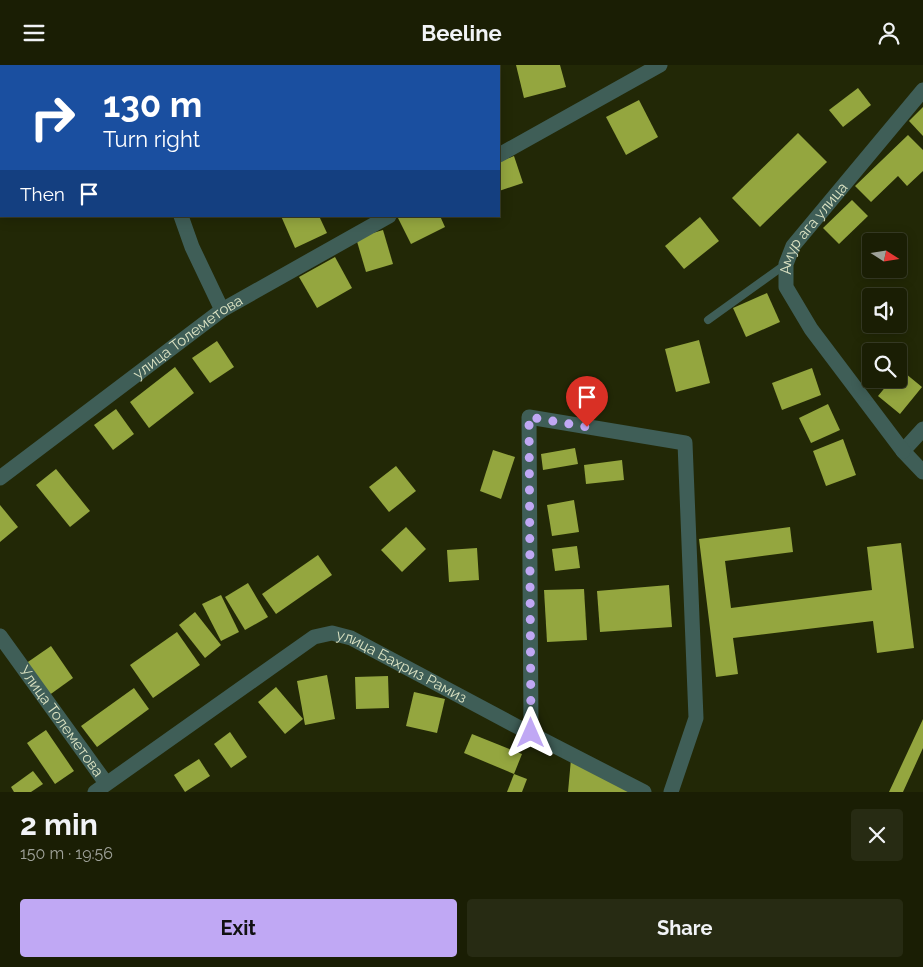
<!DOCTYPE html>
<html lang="en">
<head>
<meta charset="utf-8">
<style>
  :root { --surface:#1a1e04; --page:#272b13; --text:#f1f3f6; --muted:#9fa29a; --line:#383c26; --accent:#c0a8f4 }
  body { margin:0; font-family:Raleway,sans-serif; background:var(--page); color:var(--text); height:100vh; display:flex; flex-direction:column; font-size:19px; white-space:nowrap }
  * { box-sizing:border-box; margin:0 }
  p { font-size:16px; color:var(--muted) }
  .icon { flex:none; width:28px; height:28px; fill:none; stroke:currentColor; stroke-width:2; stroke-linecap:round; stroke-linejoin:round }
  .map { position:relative; height:727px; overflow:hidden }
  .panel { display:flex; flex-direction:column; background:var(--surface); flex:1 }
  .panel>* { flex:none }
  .banner { position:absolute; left:0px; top:0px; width:500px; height:152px; box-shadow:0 2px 12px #0003,0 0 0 1px var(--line); background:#1a4fa0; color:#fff; overflow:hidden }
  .needle { width:32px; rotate:102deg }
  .controls { position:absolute; left:862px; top:168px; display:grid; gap:10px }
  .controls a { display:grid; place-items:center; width:45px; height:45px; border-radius:5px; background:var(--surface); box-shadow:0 2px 12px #0003,0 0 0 1px var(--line); font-size:25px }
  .pin { position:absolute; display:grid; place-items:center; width:42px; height:42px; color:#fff; margin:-51px -21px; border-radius:50% 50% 50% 0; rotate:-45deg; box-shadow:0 0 5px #0007 }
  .pin .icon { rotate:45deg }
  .me { position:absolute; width:55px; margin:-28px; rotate:0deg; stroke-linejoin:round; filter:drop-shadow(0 0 4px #0008) }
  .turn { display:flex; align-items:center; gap:18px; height:105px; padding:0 20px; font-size:22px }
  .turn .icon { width:65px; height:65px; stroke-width:2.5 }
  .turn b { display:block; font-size:35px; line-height:42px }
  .then { display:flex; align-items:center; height:48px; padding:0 20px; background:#0003; gap:10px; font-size:19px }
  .round { display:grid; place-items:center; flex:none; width:52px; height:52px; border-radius:5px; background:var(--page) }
  .overview { display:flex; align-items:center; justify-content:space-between; height:85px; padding:0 20px }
  h1 { font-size:30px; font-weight:700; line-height:38px }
  .cta { display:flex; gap:10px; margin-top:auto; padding:10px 20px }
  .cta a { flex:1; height:58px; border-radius:5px; background:var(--accent); color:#111; font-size:20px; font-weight:700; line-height:58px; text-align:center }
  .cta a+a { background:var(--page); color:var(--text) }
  header { display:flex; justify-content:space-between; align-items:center; height:65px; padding:0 20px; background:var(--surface); font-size:22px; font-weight:700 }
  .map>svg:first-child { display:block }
</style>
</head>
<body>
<header><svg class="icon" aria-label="menu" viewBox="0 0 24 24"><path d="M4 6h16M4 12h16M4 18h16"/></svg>Beeline<svg class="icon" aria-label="person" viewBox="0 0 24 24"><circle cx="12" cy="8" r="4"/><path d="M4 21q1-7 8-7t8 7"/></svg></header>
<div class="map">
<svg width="923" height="727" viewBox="0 0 923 727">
  <rect width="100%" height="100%" fill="#222806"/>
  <g fill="#94a63f">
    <path d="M 516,0 L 560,0 L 566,22 L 524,33 Z"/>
    <path d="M 858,23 L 871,40 L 843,62 L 829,45 Z"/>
    <path d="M 639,35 L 658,72 L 626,90 L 606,52 Z"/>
    <path d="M 923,42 L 923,71 L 909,56 Z"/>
    <path d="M 798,68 L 827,97 L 760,162 L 732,133 Z"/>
    <path d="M 908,70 L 923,85 L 923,106 L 907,121 L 898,111 L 871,137 L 855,121 Z"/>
    <path d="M 514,91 L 523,118 L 499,126 L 499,97 Z"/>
    <path d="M 852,135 L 868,151 L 839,179 L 823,163 Z"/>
    <path d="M 281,151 L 319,151 L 327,168 L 295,183 Z"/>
    <path d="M 402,151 L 440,151 L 445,162 L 411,179 L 398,153 Z"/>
    <path d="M 700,152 L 719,176 L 684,204 L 665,181 Z"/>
    <path d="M 383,165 L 393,199 L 366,207 L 356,173 Z"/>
    <path d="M 335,192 L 352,223 L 317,243 L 299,212 Z"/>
    <path d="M 767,228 L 780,257 L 746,272 L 733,243 Z"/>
    <path d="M 699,275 L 710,318 L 676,327 L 665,284 Z"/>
    <path d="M 217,276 L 234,302 L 210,318 L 192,293 Z"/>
    <path d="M 175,302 L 194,328 L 149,363 L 130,337 Z"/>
    <path d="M 812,303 L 821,330 L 782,345 L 772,318 Z"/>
    <path d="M 900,304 L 922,322 L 900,349 L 878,331 L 892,314 L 899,314 Z"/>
    <path d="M 828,339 L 840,365 L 811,378 L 799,353 Z"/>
    <path d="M 116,344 L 134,369 L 113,385 L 94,360 Z"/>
    <path d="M 843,374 L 856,410 L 826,421 L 813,386 Z"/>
    <path d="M 575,383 L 578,399 L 543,405 L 541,389 Z"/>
    <path d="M 493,385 L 515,392 L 501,434 L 480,426 Z"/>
    <path d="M 622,395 L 624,415 L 586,419 L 584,400 Z"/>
    <path d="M 396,401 L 416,426 L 389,447 L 369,422 Z"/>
    <path d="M 56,404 L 90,446 L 70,462 L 36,420 Z"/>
    <path d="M 574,435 L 579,467 L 552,471 L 547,440 Z"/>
    <path d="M 0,440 L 18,462 L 0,477 Z"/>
    <path d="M 406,462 L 426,484 L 402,507 L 381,485 Z"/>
    <path d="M 790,462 L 793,487 L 725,496 L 731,543 L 872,525 L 867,482 L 901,478 L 914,583 L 877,588 L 873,556 L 733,573 L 738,609 L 716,612 L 699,474 Z"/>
    <path d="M 577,481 L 580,503 L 555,506 L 552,484 Z"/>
    <path d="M 477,483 L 479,515 L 449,517 L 447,485 Z"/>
    <path d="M 318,490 L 332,510 L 276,549 L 262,529 Z"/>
    <path d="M 248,518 L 268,552 L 245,565 L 225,532 Z"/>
    <path d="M 669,520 L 672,562 L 600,567 L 597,526 Z"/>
    <path d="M 584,524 L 587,575 L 547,577 L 544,525 Z"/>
    <path d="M 221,530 L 239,567 L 221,576 L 202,539 Z"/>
    <path d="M 195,547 L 221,580 L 205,593 L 179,560 Z"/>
    <path d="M 177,567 L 200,600 L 153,633 L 130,600 Z"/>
    <path d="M 51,581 L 73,613 L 48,631 L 25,599 Z"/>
    <path d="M 327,610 L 335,654 L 305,660 L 297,616 Z"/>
    <path d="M 388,611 L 389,643 L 356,644 L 355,612 Z"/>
    <path d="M 276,622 L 303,654 L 285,669 L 258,637 Z"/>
    <path d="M 134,623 L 149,644 L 97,682 L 81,661 Z"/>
    <path d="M 414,627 L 445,634 L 437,668 L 406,661 Z"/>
    <path d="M 923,654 L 923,683 L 903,727 L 889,727 Z"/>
    <path d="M 46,665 L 74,706 L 55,719 L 27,678 Z"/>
    <path d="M 230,667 L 247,692 L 231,703 L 214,679 Z"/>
    <path d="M 472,669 L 522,689 L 514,709 L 464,688 Z"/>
    <path d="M 199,694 L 210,711 L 185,727 L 174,710 Z"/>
    <path d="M 571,694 L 630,727 L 568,727 Z"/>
    <path d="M 33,706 L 43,719 L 31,727 L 14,727 L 11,722 Z"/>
    <path d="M 514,709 L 527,714 L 522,727 L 507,727 Z"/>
  </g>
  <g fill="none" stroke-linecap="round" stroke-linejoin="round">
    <path stroke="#3f5e57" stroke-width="8" d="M 708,255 L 786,199"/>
    <g stroke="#3f5e57" stroke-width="15">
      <path d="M 148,0 L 148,1"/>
      <path d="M 499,90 L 660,0"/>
      <path d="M 181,151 L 192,182 L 222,245"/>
      <path d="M 923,364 L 903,386 L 923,407"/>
      <path id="s1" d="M 903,386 L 811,264 L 786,222 L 786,199 L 793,181 L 923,25"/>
      <path id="s2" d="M 0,413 L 222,245 L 389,151"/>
      <path id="s3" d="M 0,571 L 106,718"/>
      <path d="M 531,668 L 529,352 L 685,378 L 696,653 L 671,727"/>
      <path id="s4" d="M 95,727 L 314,572 L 332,568 L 351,573 L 518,662 L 644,727"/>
    </g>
  </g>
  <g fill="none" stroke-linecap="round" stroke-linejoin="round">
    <path stroke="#c0a8f4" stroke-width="9" stroke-dasharray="0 16.2" d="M 531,668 L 529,352 L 587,362"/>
  </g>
  <g text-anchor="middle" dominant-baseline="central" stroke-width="5" stroke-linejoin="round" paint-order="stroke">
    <g font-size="15" fill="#dce3c3" stroke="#191e00">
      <text stroke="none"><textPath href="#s1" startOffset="269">Амур ага улица</textPath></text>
      <text stroke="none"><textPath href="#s2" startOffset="235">улица Толеметова</textPath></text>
      <text stroke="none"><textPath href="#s4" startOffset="364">улица Бахриз Рамиз</textPath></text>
      <text stroke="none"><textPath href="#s3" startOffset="105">Улица Толеметова</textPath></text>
    </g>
  </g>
</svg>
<div class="controls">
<a><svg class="needle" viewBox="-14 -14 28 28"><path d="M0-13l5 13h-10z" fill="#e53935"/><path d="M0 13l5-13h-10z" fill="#9fa29a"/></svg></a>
<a><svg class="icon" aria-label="sound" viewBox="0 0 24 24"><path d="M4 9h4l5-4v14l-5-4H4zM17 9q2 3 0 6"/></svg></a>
<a><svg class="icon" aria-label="search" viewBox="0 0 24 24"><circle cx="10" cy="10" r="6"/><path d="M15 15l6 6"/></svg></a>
</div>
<div class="pin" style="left:587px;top:362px;background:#d93025"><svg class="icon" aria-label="arrive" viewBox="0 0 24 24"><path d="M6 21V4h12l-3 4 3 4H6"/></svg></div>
<svg class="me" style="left:531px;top:668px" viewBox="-20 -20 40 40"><path d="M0-17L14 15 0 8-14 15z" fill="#c0a8f4" stroke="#fff" stroke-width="4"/></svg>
<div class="banner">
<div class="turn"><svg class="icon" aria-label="right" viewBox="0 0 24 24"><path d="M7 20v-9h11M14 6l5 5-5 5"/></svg><div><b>130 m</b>Turn right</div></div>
<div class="then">Then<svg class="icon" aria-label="arrive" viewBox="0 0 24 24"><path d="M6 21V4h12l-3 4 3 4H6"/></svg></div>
</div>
</div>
<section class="panel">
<div class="overview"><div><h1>2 min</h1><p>150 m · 19:56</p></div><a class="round"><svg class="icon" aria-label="close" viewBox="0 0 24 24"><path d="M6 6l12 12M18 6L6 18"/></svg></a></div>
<div class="cta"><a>Exit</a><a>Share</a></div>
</section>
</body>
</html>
